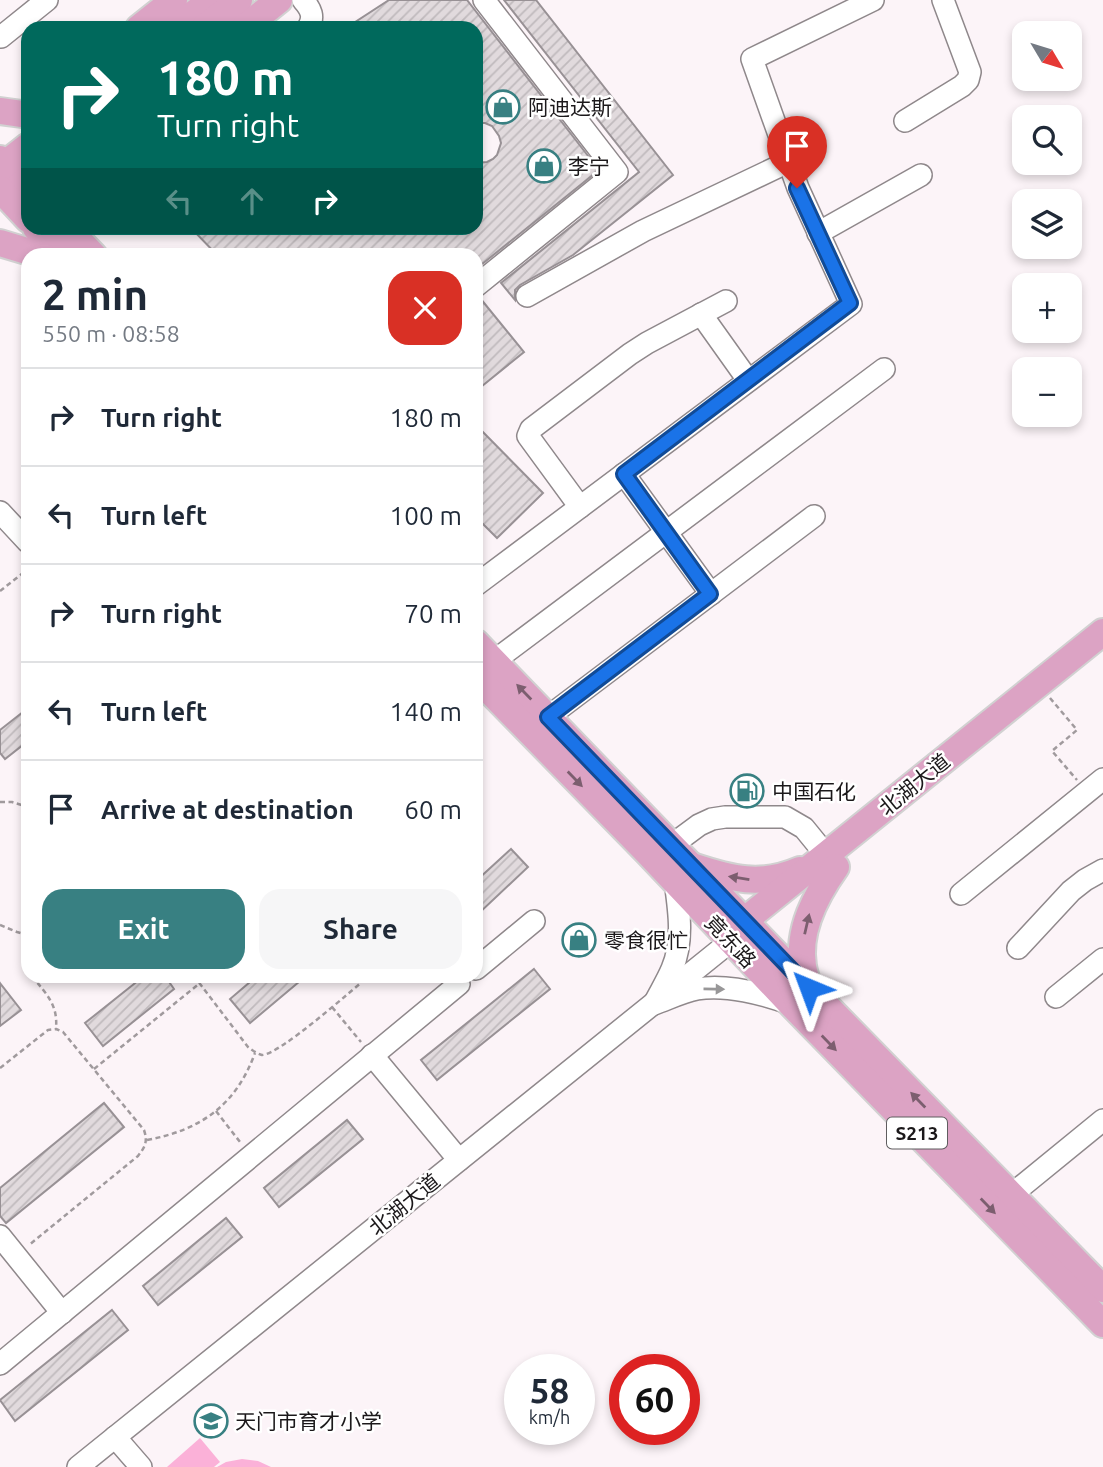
<!DOCTYPE html>
<html lang="en">
<head>
<meta charset="utf-8">
<style>
  :root { --surface:#fff; --page:#f6f6f7; --text:#1f2937; --muted:#747a83; --line:#e0e1e3; --accent:#388082 }
  body { margin:0; font-family:Ubuntu,"Noto Sans SC",sans-serif; background:var(--page); color:var(--text); height:100vh; display:flex; flex-direction:column; font-size:26px; white-space:nowrap }
  * { box-sizing:border-box; margin:0 }
  p { font-size:23px; color:var(--muted) }
  .icon { flex:none; width:38px; height:38px; fill:none; stroke:currentColor; stroke-width:2; stroke-linecap:round; stroke-linejoin:round }
  .map { position:relative; flex:1; overflow:hidden }
  .panel { position:absolute; left:21px; top:248px; width:462px; height:735px; display:flex; flex-direction:column; background:var(--surface); border-radius:21px; box-shadow:0 4px 10px #0003 }
  .panel>* { flex:none }
  .banner { position:absolute; left:21px; top:21px; width:462px; height:214px; border-radius:21px; box-shadow:0 4px 10px #0003; background:#00695c; color:#fff; overflow:hidden }
  .needle { width:46px; rotate:128deg }
  .controls { position:absolute; left:1012px; top:21px; display:grid; gap:14px }
  .controls a { display:grid; place-items:center; width:70px; height:70px; border-radius:14px; background:var(--surface); box-shadow:0 4px 10px #0003; font-size:35px }
  .speed { position:absolute; left:504px; top:1354px; display:flex; gap:14px; font-size:35px; font-weight:700; text-align:center }
  .speed>* { display:grid; place-content:center; width:91px; height:91px; border-radius:50%; background:var(--surface); box-shadow:0 4px 10px #0003; line-height:1 }
  .speed small { font-size:18px; font-weight:400 }
  .speed .limit { border:10px solid #d22; background:#fff; color:#111 }
  .pin { position:absolute; display:grid; place-items:center; width:60px; height:60px; color:#fff; margin:-72px -30px; border-radius:50% 50% 50% 0; rotate:-45deg; box-shadow:0 0 7px #0007 }
  .pin .icon { rotate:45deg }
  .me { position:absolute; width:77px; margin:-38px; rotate:316deg; stroke-linejoin:round; filter:drop-shadow(0 0 5px #0008) }
  .turn { display:flex; align-items:center; gap:24px; height:147px; padding:0 21px; font-size:32px }
  .turn .icon { width:91px; height:91px; stroke-width:2.5 }
  .turn b { display:block; font-size:49px; line-height:60px }
  .lanes { display:flex; align-items:center; height:66px; padding:0 21px; background:#0003; justify-content:center; gap:35px; direction:ltr }
  .lanes .off { opacity:.35 }
  .round { display:grid; place-items:center; flex:none; width:74px; height:74px; border-radius:21px; background:var(--page) }
  .headline { display:flex; align-items:center; justify-content:space-between; height:119px; padding:0 21px }
  h1 { font-size:42px; font-weight:600; line-height:52px }
  .primary-button { display:flex; gap:14px; margin-top:auto; padding:14px 21px }
  .primary-button a { flex:1; height:80px; border-radius:21px; background:var(--accent); color:#fff; font-size:28px; font-weight:600; line-height:80px; text-align:center }
  .primary-button a+a { background:var(--page); color:var(--text) }
  ul { padding:0; list-style:none }
  li { display:flex; align-items:center; gap:21px; height:98px; padding:0 21px; border-top:2px solid var(--line) }
  li div { flex:1 }
  li b { display:block; font-size:26px }
  li em { font-style:normal }
  .map>svg:first-child { display:block }
</style>
</head>
<body>
<div class="map">
<svg width="1103" height="1467" viewBox="0 0 1103 1467">
  <defs>
    <pattern id="building-hatch" width="6" height="6" patternUnits="userSpaceOnUse" patternTransform="scale(1.75)"><rect width="6" height="6" fill="#e1dadd"/><path d="M-1 1l2-2M0 6l6-6M5 7l2-2" fill="none" stroke="#c0babd"/></pattern>
  </defs>
  <rect width="100%" height="100%" fill="#fcf4f8"/>
  <g fill="#fbb1d8">
    <path d="M 200,1438 L 220,1462 L 214,1467 L 167,1467 Z"/>
    <path d="M 242,1459 L 258,1461 L 271,1467 L 217,1467 L 226,1462 Z"/>
  </g>
  <g fill="url(#building-hatch)" stroke="#989195" stroke-width="2">
    <path d="M 389,0 L 467,0 L 599,170 L 476,269 L 476,256 L 218,256 L 191,228 L 476,228 L 476,163 L 487,162 L 493,159 L 497,155 L 501,143 L 499,136 L 492,126 L 485,123 L 476,123 L 476,28 L 346,28 Z"/>
    <path d="M 504,0 L 536,0 L 673,175 L 573,255 L 520,285 L 515,290 L 515,300 L 501,283 L 639,172 Z"/>
    <path d="M 480,298 L 524,352 L 476,391 L 476,299 Z"/>
    <path d="M 476,425 L 543,493 L 497,538 L 476,517 Z"/>
    <path d="M 28,708 L 28,741 L 5,759 L 0,753 L 0,730 Z"/>
    <path d="M 511,849 L 528,867 L 476,916 L 476,881 Z"/>
    <path d="M 534,969 L 550,989 L 437,1080 L 421,1060 Z"/>
    <path d="M 144,976 L 165,976 L 174,989 L 103,1046 L 85,1023 Z"/>
    <path d="M 257,976 L 306,976 L 250,1023 L 230,999 Z"/>
    <path d="M 0,983 L 21,1010 L 0,1026 Z"/>
    <path d="M 104,1103 L 124,1127 L 6,1223 L 0,1216 L 0,1188 Z"/>
    <path d="M 347,1120 L 363,1139 L 279,1207 L 264,1188 Z"/>
    <path d="M 226,1218 L 242,1237 L 158,1305 L 143,1286 Z"/>
    <path d="M 112,1310 L 128,1330 L 15,1421 L 0,1400 Z"/>
  </g>
  <g fill="none" stroke-linecap="round" stroke-linejoin="round">
    <defs>
      <g id="minor">
        <path d="M 303,0 C 311,9 315,17 308,28"/>
        <path d="M 0,35 L 1,37 L 47,0"/>
        <path d="M 905,121 L 962,86 L 968,80 L 970,72 L 943,0"/>
        <path d="M 818,233 L 921,175"/>
        <path d="M 476,286 L 617,172 L 484,0"/>
        <path d="M 527,296 L 643,231 L 788,162"/>
        <path d="M 701,314 L 748,380"/>
        <path d="M 624,474 L 711,594"/>
        <path d="M 580,507 L 528,436 L 531,429 L 630,354 L 647,343 L 726,301"/>
        <path d="M 0,512 L 28,542"/>
        <path d="M 476,585 L 851,304 L 798,188 L 752,59 L 873,0"/>
        <path d="M 494,661 L 884,369"/>
        <path d="M 548,717 L 814,516"/>
        <path d="M 672,845 L 699,825 L 712,819 L 725,817 L 785,817 L 804,828 L 826,855"/>
        <path d="M 675,881 C 679,910 684,941 672,969 C 667,981 660,992 654,1004 C 668,999 682,992 697,989 C 726,984 764,994 791,1004"/>
        <path d="M 961,894 L 1103,779"/>
        <path d="M 1018,948 L 1071,891 L 1085,880 L 1103,870"/>
        <path d="M 476,969 L 534,921"/>
        <path d="M 1056,997 L 1103,959"/>
        <path d="M 372,1055 L 459,1160"/>
        <path d="M 1011,1195 L 1103,1120"/>
        <path d="M 0,1236 L 62,1313"/>
        <path d="M 0,1364 L 459,984 L 452,976"/>
        <path d="M 115,1437 L 141,1467"/>
        <path d="M 78,1467 L 731,941"/>
      </g>
      <g id="major">
        <path d="M 139,28 L 174,0"/>
        <path d="M 176,28 L 211,0"/>
        <path d="M 204,28 L 239,0"/>
        <path d="M 244,28 L 279,0"/>
        <path d="M 0,111 L 22,114 L 28,113"/>
        <path d="M 0,159 L 28,187"/>
        <path d="M 0,168 L 28,146"/>
        <path d="M 0,189 L 28,219"/>
        <path d="M 36,228 L 63,256"/>
        <path d="M 67,228 L 94,256"/>
        <path d="M 0,243 L 43,256"/>
        <path d="M 476,643 L 809,988 L 1103,1289"/>
        <path d="M 476,677 L 647,852 L 791,1004 L 1103,1324"/>
        <path d="M 692,866 C 731,879 761,887 800,870"/>
        <path d="M 736,934 L 744,921 L 1103,632"/>
        <path d="M 809,988 C 807,981 804,973 803,966 C 797,930 816,895 836,867"/>
      </g>
    </defs>
    <use href="#minor" stroke="#8f888b" stroke-width="24"/>
    <use href="#major" stroke="#d1d1d1" stroke-width="30"/>
    <g stroke="#a09a9d" stroke-width="2.5" stroke-dasharray="5 3.5" stroke-linecap="butt">
      <path d="M 0,591 L 28,569"/>
      <path d="M 1050,698 L 1077,730 L 1052,751 L 1077,780"/>
      <path d="M 0,802 L 12,802 L 28,807"/>
      <path d="M 0,925 L 17,932 L 28,935"/>
      <path d="M 32,976 C 46,994 58,1004 56,1028"/>
      <path d="M 194,976 L 248,1047 C 252,1050 257,1054 262,1055 C 279,1055 352,990 369,976"/>
      <path d="M 332,1007 L 361,1042"/>
      <path d="M 0,1068 L 48,1030 L 56,1029 L 63,1032 L 144,1130 C 148,1142 145,1147 138,1156 L 29,1245"/>
      <path d="M 94,1069 L 200,983"/>
      <path d="M 216,1111 L 240,1142"/>
      <path d="M 147,1140 C 201,1130 236,1105 255,1053"/>
    </g>
    <use href="#minor" stroke="#fff" stroke-width="21"/>
    <use href="#major" stroke="#dca3c4" stroke-width="26"/>
  </g>
  <defs><path id="oneway-solid" d="M-6-.8H1V-3.2L6.5 0L1 3.2V.8H-6Z" transform="scale(1.75)"/></defs>
  <g fill="#7c5e6f">
    <use href="#oneway-solid" transform="translate(524 692) rotate(-134)"/>
    <use href="#oneway-solid" transform="translate(575 779) rotate(46)"/>
    <use href="#oneway-solid" transform="translate(739 878) rotate(-171)"/>
    <use href="#oneway-solid" transform="translate(807 924) rotate(-77)"/>
    <use href="#oneway-solid" transform="translate(829 1043) rotate(46)"/>
    <use href="#oneway-solid" transform="translate(918 1100) rotate(-134)"/>
    <use href="#oneway-solid" transform="translate(988 1206) rotate(46)"/>
  </g>
  <use fill="#989798" href="#oneway-solid" transform="translate(714 989) rotate(1)"/>
  <g fill="none" stroke-linecap="round" stroke-linejoin="round">
    <defs>
      <path id="route" d="M 797,188 L 850,303 L 624,474 L 710,594 L 548,717 L 809,988"/>
    </defs>
    <use href="#route" stroke="#114b97" stroke-width="18"/>
    <use href="#route" stroke="#1a73e8" stroke-width="12"/>
  </g>
  <defs>
    <symbol id="shop-ring" viewBox="-11 -11 22 22"><circle r="9.5" fill="#fff" stroke="#388082" stroke-width="1.5"/><path d="M-5-2.5h2.3a2.7 3.5 0 0 1 5.4 0H5L5.5 6h-11ZM-1.5-2.5h3a1.5 2.3 0 0 0-3 0Z" fill="#388082"/></symbol>
    <symbol id="fuel-ring" viewBox="-11 -11 22 22"><circle r="9.5" fill="#fff" stroke="#388082" stroke-width="1.5"/><path d="M-5.5-6h7V0h2V4h1.3V-2.5L3-4.5l.8-.8L6-3V5H2.5V1h-1V6h-7ZM-4.2-4.7v3.2H.2V-4.7Z" fill="#388082"/></symbol>
    <symbol id="school-ring" viewBox="-11 -11 22 22"><circle r="9.5" fill="#fff" stroke="#388082" stroke-width="1.5"/><path d="M0-5L7-2L0 1L-7-2ZM-4 1L0 2.5L4 1V4Q0 6-4 4Z" fill="#388082"/></symbol>
  </defs>
  <g fill-rule="evenodd">
    <use href="#shop-ring" x="484" y="88" width="38" height="38"/>
    <use href="#shop-ring" x="525" y="147" width="38" height="38"/>
    <use href="#fuel-ring" x="728" y="772" width="38" height="38"/>
    <use href="#shop-ring" x="560" y="921" width="38" height="38"/>
    <use href="#school-ring" x="192" y="1402" width="38" height="38"/>
  </g>
  <g text-anchor="middle" dominant-baseline="central" stroke-width="5" stroke-linejoin="round" paint-order="stroke">
    <rect fill="#fff" stroke="#5f5d5f" stroke-width="2" x="887" y="1117.5" width="60" height="31" rx="5"/>
    <g font-size="19" font-weight="bold" fill="#1b181a">
      <text x="917" y="1133">S213</text>
    </g>
    <g font-size="21" fill="#1b181a" stroke="#fff" text-anchor="start">
      <text x="528" y="107">阿迪达斯</text>
      <text x="568" y="166">李宁</text>
      <text x="772" y="791">中国石化</text>
      <text x="604" y="940">零食很忙</text>
      <text x="235" y="1421">天门市育才小学</text>
    </g>
    <g font-size="21" fill="#1b181a" stroke="#fff">
      <text transform="translate(914 784) rotate(-39)">北湖大道</text>
      <text transform="translate(731 941) rotate(47)">竟东路</text>
      <text transform="translate(404 1204) rotate(-39)">北湖大道</text>
    </g>
  </g>
</svg>
<div class="controls">
<a><svg class="needle" viewBox="-14 -14 28 28"><path d="M0-13l5 13h-10z" fill="#e53935"/><path d="M0 13l5-13h-10z" fill="#747a83"/></svg></a>
<a><svg class="icon" aria-label="search" viewBox="0 0 24 24"><circle cx="10" cy="10" r="6"/><path d="M15 15l6 6"/></svg></a>
<a><svg class="icon" aria-label="layers" viewBox="0 0 24 24"><path d="M12 4l9 5-9 5-9-5zM3 14l9 5 9-5"/></svg></a>
<a>+</a>
<a>−</a>
</div>
<div class="speed"><div>58<small>km/h</small></div><div class="limit">60</div></div>
<div class="pin" style="left:797px;top:188px;background:#d93025"><svg class="icon" aria-label="arrive" viewBox="0 0 24 24"><path d="M6 21V4h12l-3 4 3 4H6"/></svg></div>
<svg class="me" style="left:809px;top:988px" viewBox="-20 -20 40 40"><path d="M0-17L14 15 0 8-14 15z" fill="#1a73e8" stroke="#fff" stroke-width="4"/></svg>
<div class="banner">
<div class="turn"><svg class="icon" aria-label="right" viewBox="0 0 24 24"><path d="M7 20v-9h11M14 6l5 5-5 5"/></svg><div><b>180 m</b>Turn right</div></div>
<div class="lanes"><svg class="icon off" aria-label="left" viewBox="0 0 24 24"><path d="M17 20v-9H6M10 6l-5 5 5 5"/></svg><svg class="icon off" aria-label="ahead" viewBox="0 0 24 24"><path d="M12 20V5M6 11l6-6 6 6"/></svg><svg class="icon" aria-label="right" viewBox="0 0 24 24"><path d="M7 20v-9h11M14 6l5 5-5 5"/></svg></div>
</div>
<section class="panel">
<div class="headline"><div><h1>2 min</h1><p>550 m · 08:58</p></div><a class="round" style="background:#d93025;color:#fff"><svg class="icon" aria-label="close" viewBox="0 0 24 24"><path d="M6 6l12 12M18 6L6 18"/></svg></a></div>
<ul>
<li><svg class="icon" aria-label="right" viewBox="0 0 24 24"><path d="M7 20v-9h11M14 6l5 5-5 5"/></svg><div><b>Turn right</b></div><em>180 m</em></li>
<li><svg class="icon" aria-label="left" viewBox="0 0 24 24"><path d="M17 20v-9H6M10 6l-5 5 5 5"/></svg><div><b>Turn left</b></div><em>100 m</em></li>
<li><svg class="icon" aria-label="right" viewBox="0 0 24 24"><path d="M7 20v-9h11M14 6l5 5-5 5"/></svg><div><b>Turn right</b></div><em>70 m</em></li>
<li><svg class="icon" aria-label="left" viewBox="0 0 24 24"><path d="M17 20v-9H6M10 6l-5 5 5 5"/></svg><div><b>Turn left</b></div><em>140 m</em></li>
<li><svg class="icon" aria-label="arrive" viewBox="0 0 24 24"><path d="M6 21V4h12l-3 4 3 4H6"/></svg><div><b>Arrive at destination</b></div><em>60 m</em></li>
</ul>
<div class="primary-button"><a>Exit</a><a>Share</a></div>
</section>
</div>
</body>
</html>
